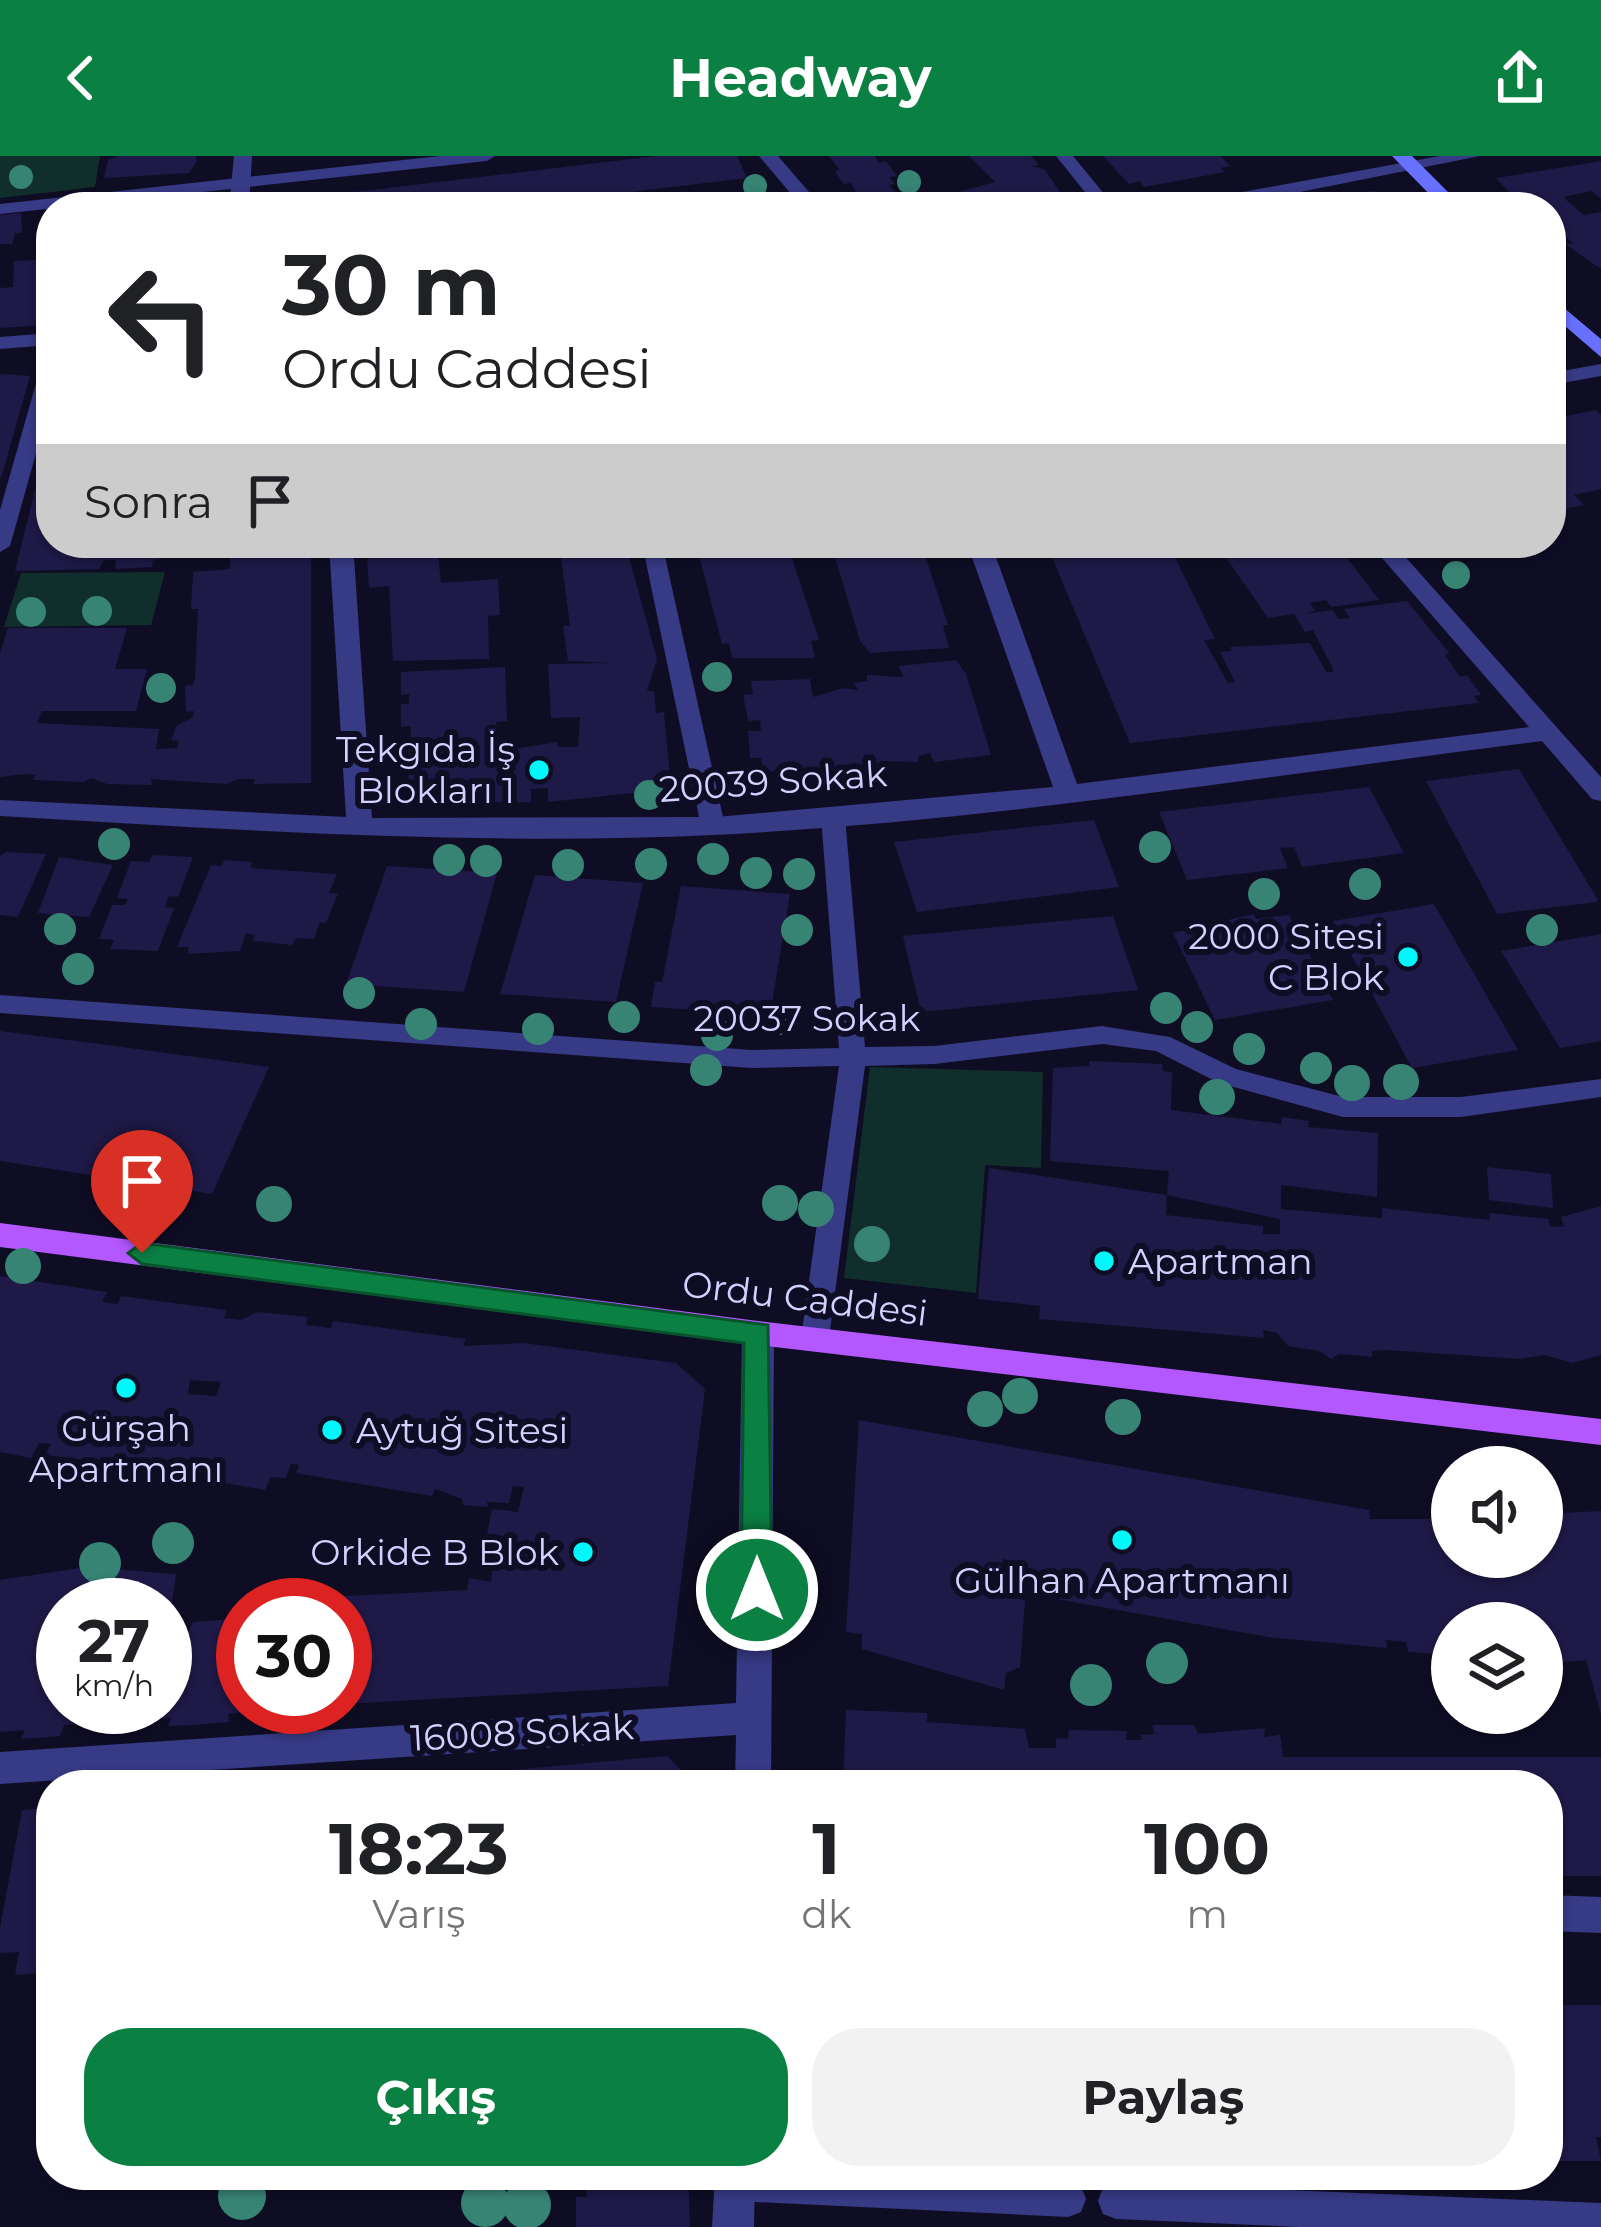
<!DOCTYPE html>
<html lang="tr">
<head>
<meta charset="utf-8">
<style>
  :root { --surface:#fff; --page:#f2f2f2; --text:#202124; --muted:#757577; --accent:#0b8043 }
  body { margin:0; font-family:Montserrat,sans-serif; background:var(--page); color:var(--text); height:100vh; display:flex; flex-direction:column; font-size:45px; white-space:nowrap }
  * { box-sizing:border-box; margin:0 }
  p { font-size:39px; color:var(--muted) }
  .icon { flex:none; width:66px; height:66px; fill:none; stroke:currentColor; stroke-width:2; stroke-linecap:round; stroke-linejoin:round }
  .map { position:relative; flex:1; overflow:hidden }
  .panel { position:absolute; left:36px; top:1614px; width:1527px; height:420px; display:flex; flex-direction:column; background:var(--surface); border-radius:48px; box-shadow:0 3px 9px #0004 }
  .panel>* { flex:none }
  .top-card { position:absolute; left:36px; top:36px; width:1530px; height:366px; border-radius:48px; box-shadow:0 3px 9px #0004; background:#fff; color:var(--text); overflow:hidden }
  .controls { position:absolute; left:1431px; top:1290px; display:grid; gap:24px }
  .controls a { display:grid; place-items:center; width:132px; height:132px; border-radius:50%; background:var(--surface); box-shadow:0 3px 9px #0004; font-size:60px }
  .speed { position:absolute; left:36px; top:1422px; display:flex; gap:24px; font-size:60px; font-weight:700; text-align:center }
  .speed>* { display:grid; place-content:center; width:156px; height:156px; border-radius:50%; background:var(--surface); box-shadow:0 3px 9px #0004; line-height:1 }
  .speed small { font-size:30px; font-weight:400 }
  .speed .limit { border:18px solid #d22; background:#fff; color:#111 }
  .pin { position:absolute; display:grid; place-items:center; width:102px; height:102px; color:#fff; margin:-123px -51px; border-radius:50% 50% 50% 0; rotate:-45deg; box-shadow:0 0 12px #0007 }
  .pin .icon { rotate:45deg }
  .me { position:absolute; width:132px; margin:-66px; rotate:0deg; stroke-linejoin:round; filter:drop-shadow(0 0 9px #0008) }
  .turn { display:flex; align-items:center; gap:42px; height:252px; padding:0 48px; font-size:54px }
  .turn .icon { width:156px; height:156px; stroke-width:2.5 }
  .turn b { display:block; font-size:84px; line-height:102px }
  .then { display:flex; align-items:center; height:114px; padding:0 48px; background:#0003; gap:24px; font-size:45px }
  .eta { display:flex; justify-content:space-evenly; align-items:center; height:204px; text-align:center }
  .eta b { font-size:72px; font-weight:700; line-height:84px }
  .primary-button { display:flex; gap:24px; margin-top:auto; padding:24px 48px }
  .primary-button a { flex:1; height:138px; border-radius:48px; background:var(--accent); color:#fff; font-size:48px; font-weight:700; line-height:138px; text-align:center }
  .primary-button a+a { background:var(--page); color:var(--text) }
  header { display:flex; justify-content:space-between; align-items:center; height:156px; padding:0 48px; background:var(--accent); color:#fff; font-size:54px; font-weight:700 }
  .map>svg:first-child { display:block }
</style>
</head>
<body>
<header><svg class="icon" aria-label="back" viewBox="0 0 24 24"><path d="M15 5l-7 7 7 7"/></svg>Headway<svg class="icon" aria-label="share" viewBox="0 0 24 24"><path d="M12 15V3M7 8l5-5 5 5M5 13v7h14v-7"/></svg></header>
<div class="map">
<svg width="1601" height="2071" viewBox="0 0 1601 2071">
  <rect width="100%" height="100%" fill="#0f0d24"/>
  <g fill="#102e2b">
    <path d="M 0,0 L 100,0 L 95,31 L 0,42 Z"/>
    <path d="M 165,416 L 151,469 L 4,471 L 21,417 Z"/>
    <path d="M 870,911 L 1043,916 L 1041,1012 L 985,1009 L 976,1137 L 844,1122 Z"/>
  </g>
  <g fill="#1e1946" fill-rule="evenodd">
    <path d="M 118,0 L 196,0 L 197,5 L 189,17 L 104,22 L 108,4 Z"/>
    <path d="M 656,0 L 737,0 L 747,22 L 548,46 L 549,51 L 289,51 L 287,44 Z"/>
    <path d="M 829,0 L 875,0 L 879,7 L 886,5 L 897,20 L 889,21 L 895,28 L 889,29 L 901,42 L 947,39 L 995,26 L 969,0 L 1031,0 L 1039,9 L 1031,10 L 1044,13 L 1065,43 L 1018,51 L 864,51 L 851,27 L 844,28 L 835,16 L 839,13 Z"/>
    <path d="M 1103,0 L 1221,0 L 1230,10 L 1220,12 L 1225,16 L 1144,31 L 1140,25 L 1129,28 Z"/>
    <path d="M 1601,5 L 1601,43 L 1592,35 L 1563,41 L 1584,59 L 1601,56 L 1601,113 L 1565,88 L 1574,87 L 1551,71 L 1551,51 L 1523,51 L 1496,22 Z"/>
    <path d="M 1370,35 L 1382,36 L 1397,51 L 1308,51 L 1303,46 Z"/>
    <path d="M 762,38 L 771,40 L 776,51 L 733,51 L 730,44 Z"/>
    <path d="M 21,57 L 22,77 L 15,77 L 12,88 L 0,88 L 0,59 Z"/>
    <path d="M 51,103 L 51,169 L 0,172 L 0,132 L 13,131 L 14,105 Z"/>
    <path d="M 0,218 L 30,220 L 1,322 L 0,321 Z"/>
    <path d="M 1596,254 L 1601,259 L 1601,333 L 1574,339 L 1584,349 L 1551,356 L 1551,263 Z"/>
    <path d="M 50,287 L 51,387 L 157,387 L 161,403 L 153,404 L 152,411 L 115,413 L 116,404 L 104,404 L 99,413 L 15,415 L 39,318 L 46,316 L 42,315 Z"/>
    <path d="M 230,387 L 311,387 L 311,627 L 253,628 L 255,623 L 239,623 L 226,628 L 151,623 L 152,629 L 107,628 L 91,622 L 83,626 L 33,624 L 35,619 L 25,618 L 0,621 L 0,497 L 8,472 L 127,472 L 115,513 L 147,513 L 136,555 L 42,555 L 37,567 L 159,573 L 156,593 L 177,592 L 179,585 L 171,584 L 177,569 L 192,562 L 194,555 L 186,556 L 185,530 L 193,529 L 195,522 L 198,453 L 191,453 L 193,416 L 230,413 Z"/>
    <path d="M 366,387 L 437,387 L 441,427 L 498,423 L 500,459 L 488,460 L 489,503 L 393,505 L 389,430 L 369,432 Z"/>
    <path d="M 559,387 L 625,387 L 657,503 L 647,535 L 654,535 L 656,557 L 664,556 L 671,633 L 548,646 L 548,632 L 531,633 L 531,646 L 407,647 L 411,570 L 401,571 L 401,548 L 409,548 L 409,538 L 401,539 L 401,516 L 505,511 L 507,565 L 496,566 L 499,595 L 558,586 L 557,591 L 578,591 L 580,561 L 551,562 L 548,508 L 613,507 L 568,505 L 563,470 L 570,469 Z"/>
    <path d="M 696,387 L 787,387 L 819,484 L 811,485 L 815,502 L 732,502 L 729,487 L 722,488 Z"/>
    <path d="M 831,387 L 921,387 L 948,469 L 943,469 L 949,492 L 870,497 L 860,485 Z"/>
    <path d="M 1046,387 L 1168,387 L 1215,483 L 1204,484 L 1228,527 L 1235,526 L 1220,496 L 1232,495 L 1230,491 L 1310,487 L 1327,517 L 1334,515 L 1313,474 L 1305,476 L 1294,458 L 1268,462 L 1216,387 L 1336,387 L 1379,444 L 1331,451 L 1326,444 L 1310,447 L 1315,455 L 1303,458 L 1333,454 L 1339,463 L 1350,462 L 1344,453 L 1407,445 L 1450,498 L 1445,499 L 1460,521 L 1467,519 L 1481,539 L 1474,540 L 1479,547 L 1130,587 Z"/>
    <path d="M 956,504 L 966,518 L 991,599 L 934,606 L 930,597 L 918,600 L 918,606 L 880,605 L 882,613 L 825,620 L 824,612 L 763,616 L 761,602 L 750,602 L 748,575 L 761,575 L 760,564 L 748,565 L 743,539 L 753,538 L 751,525 L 810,523 L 813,541 L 843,532 L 858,534 L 854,527 L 867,525 L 867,519 L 903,521 L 899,510 Z"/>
    <path d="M 1519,613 L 1598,744 L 1596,746 L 1497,758 L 1426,625 Z"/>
    <path d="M 1369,631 L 1404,697 L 1302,711 L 1294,691 L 1280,692 L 1288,712 L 1187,724 L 1159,656 Z"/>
    <path d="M 1094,664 L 1119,731 L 917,756 L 894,686 Z"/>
    <path d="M 6,696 L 46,698 L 18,761 L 0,759 L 0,700 Z"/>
    <path d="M 152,699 L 193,701 L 178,741 L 169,740 L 165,751 L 174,752 L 158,795 L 110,793 L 114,784 L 99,783 L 112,749 L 125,749 L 128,743 L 117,742 L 131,705 L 149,706 Z"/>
    <path d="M 59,701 L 113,709 L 89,761 L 38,757 Z"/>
    <path d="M 224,704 L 252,706 L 251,712 L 337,718 L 329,737 L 338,738 L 326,767 L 320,766 L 314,783 L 296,782 L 292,789 L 253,785 L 255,779 L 246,777 L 240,795 L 187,798 L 189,791 L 177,791 L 211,709 L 222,710 Z"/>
    <path d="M 387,710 L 497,717 L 464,836 L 346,828 Z"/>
    <path d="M 535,719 L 643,727 L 616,846 L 500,838 Z"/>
    <path d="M 681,730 L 790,738 L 770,859 L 651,851 L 655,826 L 662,826 Z"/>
    <path d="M 1434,748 L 1518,894 L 1412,912 L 1333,765 Z"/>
    <path d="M 1254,758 L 1256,763 L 1289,759 L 1333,844 L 1215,864 L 1173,777 Z"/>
    <path d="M 1113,760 L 1138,834 L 921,856 L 903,780 Z"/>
    <path d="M 1601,778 L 1601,885 L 1560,892 L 1501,795 Z"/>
    <path d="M 0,875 L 115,890 L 269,911 L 212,1038 L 0,1005 Z"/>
    <path d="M 1089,905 L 1162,908 L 1163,915 L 1172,916 L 1171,954 L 1281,968 L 1282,961 L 1309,965 L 1308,971 L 1378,977 L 1377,1041 L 1281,1029 L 1281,1053 L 1382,1062 L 1382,1052 L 1490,1064 L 1490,1057 L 1548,1063 L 1550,1070 L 1564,1071 L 1561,1061 L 1601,1050 L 1601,1199 L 1572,1207 L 1545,1199 L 1520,1203 L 1386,1194 L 1372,1195 L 1372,1201 L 1339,1198 L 1331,1203 L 1320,1195 L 1288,1190 L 1277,1177 L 1263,1174 L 1264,1182 L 1039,1163 L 1040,1150 L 978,1143 L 989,1012 L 1167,1039 L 1169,1015 L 1050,1005 L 1053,912 L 1089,910 ZM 1167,1039 L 1280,1063 L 1280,1078 L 1263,1078 L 1263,1070 L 1166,1059 Z"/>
    <path d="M 1487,1011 L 1551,1018 L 1553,1052 L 1489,1044 Z"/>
    <path d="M 0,1120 L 107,1136 L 102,1146 L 118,1148 L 121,1140 L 226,1154 L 224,1162 L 241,1164 L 257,1156 L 308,1161 L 306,1169 L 331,1172 L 333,1165 L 466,1183 L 463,1190 L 523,1187 L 676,1207 L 705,1233 L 668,1530 L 345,1548 L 345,1449 L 287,1449 L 287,1443 L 467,1434 L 469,1422 L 491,1426 L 493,1410 L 481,1409 L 492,1353 L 518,1356 L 524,1331 L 513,1330 L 509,1347 L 487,1346 L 488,1351 L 463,1349 L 462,1343 L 435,1333 L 432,1340 L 296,1317 L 299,1309 L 291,1308 L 286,1322 L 271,1321 L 265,1334 L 208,1324 L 210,1314 L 177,1305 L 171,1315 L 45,1299 L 51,1288 L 39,1287 L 31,1302 L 0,1296 ZM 190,1224 L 221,1226 L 216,1240 L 188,1238 Z"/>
    <path d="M 859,1264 L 1369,1354 L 1370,1363 L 1452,1363 L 1452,1401 L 1542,1401 L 1542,1358 L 1601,1355 L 1601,1559 L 1586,1504 L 1542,1508 L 1542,1467 L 1452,1467 L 1452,1499 L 1408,1496 L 1406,1486 L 1386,1484 L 1387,1492 L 1268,1481 L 1040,1440 L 1026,1432 L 1029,1424 L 1014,1421 L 1016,1406 L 1003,1403 L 999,1430 L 1014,1432 L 1009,1441 L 1025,1444 L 1020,1511 L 1006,1517 L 1004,1534 L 862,1493 L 862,1478 L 846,1476 Z"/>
    <path d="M 87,1411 L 176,1418 L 168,1476 L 165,1449 L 63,1449 L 63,1551 L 165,1551 L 165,1476 L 189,1475 L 193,1466 L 241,1462 L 243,1551 L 260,1554 L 228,1558 L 229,1566 L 194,1569 L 168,1570 L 171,1562 L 64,1569 L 60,1580 L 21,1583 L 25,1574 L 0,1576 L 0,1424 Z"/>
    <path d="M 846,1554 L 927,1557 L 927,1566 L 1025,1573 L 1029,1592 L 1056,1592 L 1056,1582 L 1068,1583 L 1069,1574 L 1127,1575 L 1126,1584 L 1142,1584 L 1140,1579 L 1155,1578 L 1152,1569 L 1194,1569 L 1198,1578 L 1265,1572 L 1264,1581 L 1280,1579 L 1283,1601 L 1601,1601 L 1601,1720 L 1548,1720 L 1548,1629 L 843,1629 Z"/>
    <path d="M 667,1600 L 696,1629 L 389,1629 L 389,1625 Z"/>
    <path d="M 51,1652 L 51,1831 L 45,1832 L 49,1816 L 15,1819 L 19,1796 L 0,1797 L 0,1772 L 22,1654 Z"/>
    <path d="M 1548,1849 L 1601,1849 L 1601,1981 L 1596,1981 L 1601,2005 L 1548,2005 Z"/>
    <path d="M 585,2019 L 688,2019 L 690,2071 L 576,2071 L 576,2041 L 587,2041 Z"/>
  </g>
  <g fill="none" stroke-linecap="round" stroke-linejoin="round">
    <g fill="#373a85" fill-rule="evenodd">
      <path d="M 440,0 L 495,0 L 487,5 L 0,58 L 0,48 Z"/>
      <path d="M 1056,0 L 1073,0 L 1115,51 L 1097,51 Z"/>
      <path d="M 51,204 L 51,244 L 10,390 L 0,396 L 0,354 L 41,210 Z"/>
      <path d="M 1601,208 L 1601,220 L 1551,229 L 1551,217 Z"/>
      <path d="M 642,387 L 662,387 L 725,670 L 713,678 L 701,670 Z"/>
      <path d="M 833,653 L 845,661 L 865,891 L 934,890 L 1102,870 L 1170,881 L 1236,913 L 1343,941 L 1461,941 L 1601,923 L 1601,941 L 1461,961 L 1343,961 L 1219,927 L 1156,895 L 1102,888 L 934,908 L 865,910 L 829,1182 L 825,1190 L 805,1190 L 801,1182 L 839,910 L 752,912 L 0,857 L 0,839 L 752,894 L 839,892 L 821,661 Z"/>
      <path d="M 720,2019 L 950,2019 L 1068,2025 L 1081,2030 L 1086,2043 L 1081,2056 L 1068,2061 L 735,2045 L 722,2040 L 717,2027 Z"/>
      <path d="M 1116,2027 L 1601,2047 L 1601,2071 L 1300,2071 L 1116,2063 L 1103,2058 L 1098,2045 L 1103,2032 Z"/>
    </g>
    <g fill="#373a85" fill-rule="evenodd">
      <path d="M 234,0 L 252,0 L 249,51 L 229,51 Z"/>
      <path d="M 759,0 L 778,0 L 822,51 L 802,51 Z"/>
      <path d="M 1440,0 L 1480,0 L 1225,51 L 1183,51 L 1193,45 Z"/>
      <path d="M 51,177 L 51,189 L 0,193 L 0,181 Z"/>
      <path d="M 329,387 L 353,387 L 372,662 L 716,661 L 1053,631 L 967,387 L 991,387 L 1077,628 L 1529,571 L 1369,387 L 1393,387 L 1601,621 L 1601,645 L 1592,643 L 1542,585 C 1267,620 991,665 714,679 C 476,690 238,674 0,660 L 0,644 L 346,661 Z"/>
      <path d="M 758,1165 L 769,1168 L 774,1177 L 771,1629 L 735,1629 L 736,1579 L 0,1628 L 0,1596 L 736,1547 L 742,1177 L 747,1168 Z"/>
      <path d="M 1548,1739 L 1601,1741 L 1601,1777 L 1548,1775 Z"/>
      <path d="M 715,2019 L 755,2019 L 754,2071 L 712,2071 Z"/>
    </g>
    <g fill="#6870ff" fill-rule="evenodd">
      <path d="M 1392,0 L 1412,0 L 1463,51 L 1442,51 Z"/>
      <path d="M 1551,141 L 1601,183 L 1601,201 L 1551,158 Z"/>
    </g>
    <path fill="#b358ff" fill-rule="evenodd" d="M 0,1067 L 758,1165 L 1601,1263 L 1601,1289 L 758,1189 L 0,1091 Z"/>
  </g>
  <g fill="#378374">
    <circle cx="21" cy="21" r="12"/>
    <circle cx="909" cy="26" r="12"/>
    <circle cx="755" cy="30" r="12"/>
    <circle cx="1456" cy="419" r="14"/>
    <circle cx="97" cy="455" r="15"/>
    <circle cx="31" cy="456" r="15"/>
    <circle cx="717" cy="521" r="15"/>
    <circle cx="161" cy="532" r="15"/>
    <circle cx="649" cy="639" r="15"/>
    <circle cx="114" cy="688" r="16"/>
    <circle cx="1155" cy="691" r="16"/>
    <circle cx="713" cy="703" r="16"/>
    <circle cx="449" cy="704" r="16"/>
    <circle cx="486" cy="705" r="16"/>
    <circle cx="651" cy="708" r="16"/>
    <circle cx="568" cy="709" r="16"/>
    <circle cx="756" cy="717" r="16"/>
    <circle cx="799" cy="718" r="16"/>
    <circle cx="1365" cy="728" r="16"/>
    <circle cx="1264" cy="738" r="16"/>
    <circle cx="60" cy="773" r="16"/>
    <circle cx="797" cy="774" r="16"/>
    <circle cx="1542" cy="774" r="16"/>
    <circle cx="78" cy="813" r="16"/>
    <circle cx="359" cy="837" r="16"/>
    <circle cx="1166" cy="852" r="16"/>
    <circle cx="624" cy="861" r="16"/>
    <circle cx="778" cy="863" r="16"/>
    <circle cx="421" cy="868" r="16"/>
    <circle cx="1197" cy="871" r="16"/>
    <circle cx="538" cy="873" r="16"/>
    <circle cx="717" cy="879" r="16"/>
    <circle cx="1249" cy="893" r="16"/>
    <circle cx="1316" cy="912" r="16"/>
    <circle cx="706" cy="914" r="16"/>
    <circle cx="1401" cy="926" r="18"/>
    <circle cx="1352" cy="927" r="18"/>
    <circle cx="1217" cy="941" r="18"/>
    <circle cx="780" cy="1047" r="18"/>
    <circle cx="274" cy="1048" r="18"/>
    <circle cx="816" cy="1053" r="18"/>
    <circle cx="872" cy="1088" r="18"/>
    <circle cx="23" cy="1110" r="18"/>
    <circle cx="1020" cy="1240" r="18"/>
    <circle cx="985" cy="1253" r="18"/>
    <circle cx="1123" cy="1261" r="18"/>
    <circle cx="173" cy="1387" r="21"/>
    <circle cx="100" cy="1407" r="21"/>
    <circle cx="736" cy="1468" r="21"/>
    <circle cx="1167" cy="1507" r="21"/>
    <circle cx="1091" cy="1529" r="21"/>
    <circle cx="242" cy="2040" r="24"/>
    <circle cx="485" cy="2047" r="24"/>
    <circle cx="527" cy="2049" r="24"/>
  </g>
  <path fill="#0b8043" stroke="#07532c" stroke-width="3" d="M 142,1087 L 768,1169 L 772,1434 L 768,1443 L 746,1443 L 741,1434 L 744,1187 L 142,1108 L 128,1097 Z"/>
  <g fill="#00f7fc" stroke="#0f0d24" stroke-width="4.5">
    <circle cx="539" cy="614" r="12"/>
    <circle cx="1408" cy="801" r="12"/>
    <circle cx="1104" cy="1105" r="12"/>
    <circle cx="126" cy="1232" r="12"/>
    <circle cx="332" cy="1274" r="12"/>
    <circle cx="1122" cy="1384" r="12"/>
    <circle cx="583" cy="1396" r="12"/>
  </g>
  <g text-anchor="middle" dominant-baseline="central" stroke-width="12" stroke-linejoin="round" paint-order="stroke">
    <g font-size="36" fill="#d2d1ff" stroke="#0f0d24" text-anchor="end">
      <text x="515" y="593">Tekgıda İş<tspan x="515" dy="41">Blokları 1</tspan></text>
      <text x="1384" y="780">2000 Sitesi<tspan x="1384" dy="41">C Blok</tspan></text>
      <text x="1128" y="1105" text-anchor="start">Apartman</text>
      <text x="126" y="1272" text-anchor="middle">Gürşah<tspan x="126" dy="41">Apartmanı</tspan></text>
      <text x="356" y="1274" text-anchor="start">Aytuğ Sitesi</text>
      <text x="559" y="1396">Orkide B Blok</text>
      <text x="1122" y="1424" text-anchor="middle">Gülhan Apartmanı</text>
    </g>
    <g font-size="36" fill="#d2d1ff" stroke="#0f0d24">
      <text transform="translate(773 625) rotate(-4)">20039 Sokak</text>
      <text x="807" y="862">20037 Sokak</text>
      <text transform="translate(805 1142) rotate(7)">Ordu Caddesi</text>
      <text transform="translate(522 1576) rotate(-3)">16008 Sokak</text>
    </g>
  </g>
</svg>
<div class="controls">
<a><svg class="icon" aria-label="sound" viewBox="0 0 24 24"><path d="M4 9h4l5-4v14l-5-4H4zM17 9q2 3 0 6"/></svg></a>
<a><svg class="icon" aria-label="layers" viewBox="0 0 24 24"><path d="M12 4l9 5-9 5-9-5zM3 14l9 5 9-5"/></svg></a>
</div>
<div class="speed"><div>27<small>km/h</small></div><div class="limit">30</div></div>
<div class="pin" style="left:142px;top:1097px;background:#d93025"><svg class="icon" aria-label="arrive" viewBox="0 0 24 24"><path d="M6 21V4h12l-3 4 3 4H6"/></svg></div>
<svg class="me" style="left:757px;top:1434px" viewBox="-20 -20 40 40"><circle r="17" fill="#0b8043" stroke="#fff" stroke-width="3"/><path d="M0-11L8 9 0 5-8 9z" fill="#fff"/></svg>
<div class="top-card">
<div class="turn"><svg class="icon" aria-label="left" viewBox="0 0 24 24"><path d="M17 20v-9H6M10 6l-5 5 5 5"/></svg><div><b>30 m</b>Ordu Caddesi</div></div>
<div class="then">Sonra<svg class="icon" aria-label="arrive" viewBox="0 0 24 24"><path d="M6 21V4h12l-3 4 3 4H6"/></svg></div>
</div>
<section class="panel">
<div class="eta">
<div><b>18:23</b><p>Varış</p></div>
<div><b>1</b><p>dk</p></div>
<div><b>100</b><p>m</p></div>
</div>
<div class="primary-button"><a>Çıkış</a><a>Paylaş</a></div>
</section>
</div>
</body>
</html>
